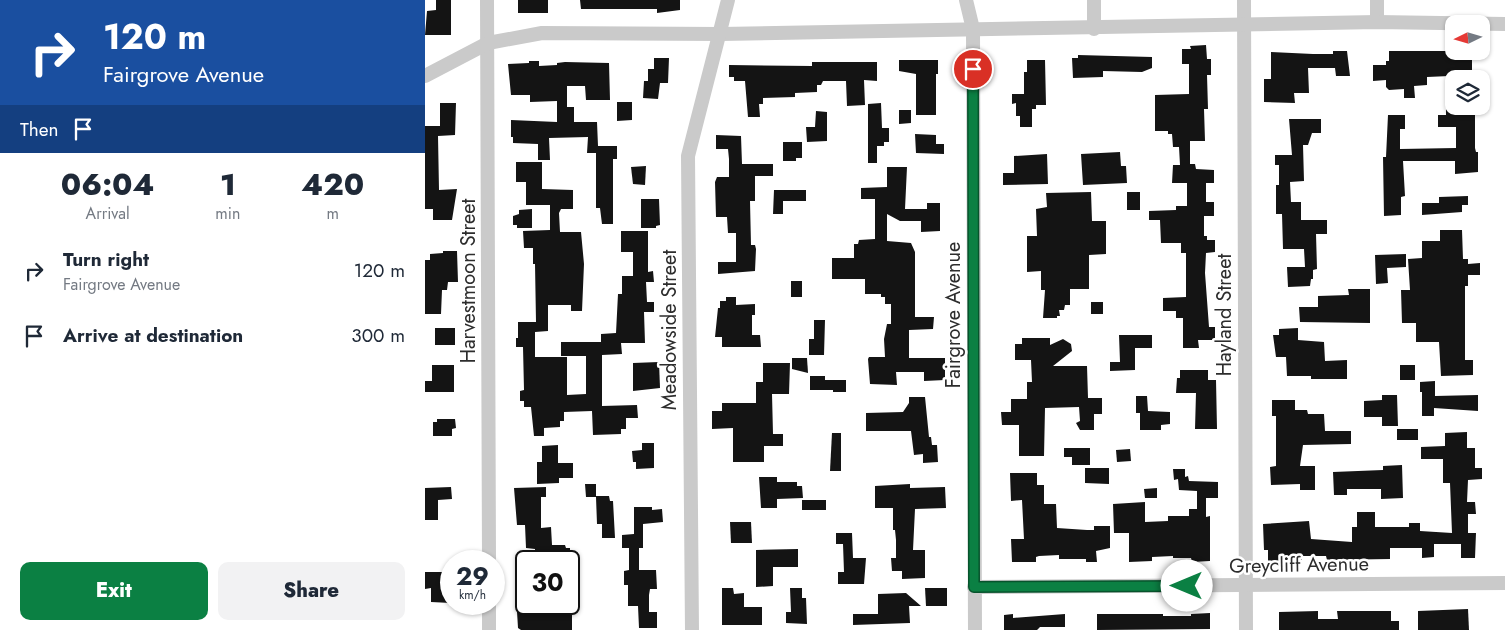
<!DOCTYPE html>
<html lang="en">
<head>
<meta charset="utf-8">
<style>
  :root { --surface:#fff; --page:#f2f2f3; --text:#1f2937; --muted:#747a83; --accent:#0b8043 }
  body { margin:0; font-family:Jost,sans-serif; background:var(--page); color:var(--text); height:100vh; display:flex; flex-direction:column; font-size:19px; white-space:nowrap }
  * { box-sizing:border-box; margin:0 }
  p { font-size:16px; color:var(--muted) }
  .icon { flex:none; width:28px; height:28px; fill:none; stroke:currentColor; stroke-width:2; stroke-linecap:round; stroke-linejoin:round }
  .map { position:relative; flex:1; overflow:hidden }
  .details { display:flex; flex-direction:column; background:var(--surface); width:425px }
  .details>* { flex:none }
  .guide { background:#1a4fa0; color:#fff; overflow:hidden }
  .needle { width:32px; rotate:265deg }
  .fabs { position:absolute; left:1020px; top:15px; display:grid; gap:10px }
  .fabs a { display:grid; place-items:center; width:45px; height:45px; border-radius:10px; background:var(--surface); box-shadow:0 1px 4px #0004; font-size:25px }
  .speed { position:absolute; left:15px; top:550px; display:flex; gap:10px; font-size:25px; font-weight:700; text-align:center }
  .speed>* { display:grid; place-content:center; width:65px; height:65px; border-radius:50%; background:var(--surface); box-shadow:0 1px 4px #0004; line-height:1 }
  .speed small { font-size:12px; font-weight:400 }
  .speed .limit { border:2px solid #111; border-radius:8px; background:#fff; color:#111 }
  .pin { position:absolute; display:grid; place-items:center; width:42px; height:42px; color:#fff; margin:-21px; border:2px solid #fff; border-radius:50%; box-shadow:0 1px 5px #0007 }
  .me { position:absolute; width:55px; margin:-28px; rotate:270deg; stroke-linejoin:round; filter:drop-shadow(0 0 4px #0008) }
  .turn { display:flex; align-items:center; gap:18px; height:105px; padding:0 20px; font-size:22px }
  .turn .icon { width:65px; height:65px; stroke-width:2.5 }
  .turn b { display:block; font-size:35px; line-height:42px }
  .then { display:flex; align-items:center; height:48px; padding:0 20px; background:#0003; gap:10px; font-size:19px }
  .eta { display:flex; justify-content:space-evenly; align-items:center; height:85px; text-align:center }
  .eta b { font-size:30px; font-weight:800; line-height:35px }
  .primary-button { display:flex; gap:10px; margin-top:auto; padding:10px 20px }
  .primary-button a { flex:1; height:58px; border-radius:10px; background:var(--accent); color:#fff; font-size:20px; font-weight:800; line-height:58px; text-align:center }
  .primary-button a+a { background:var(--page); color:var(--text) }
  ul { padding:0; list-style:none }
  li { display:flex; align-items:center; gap:15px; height:65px; padding:0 20px }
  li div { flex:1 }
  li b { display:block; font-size:19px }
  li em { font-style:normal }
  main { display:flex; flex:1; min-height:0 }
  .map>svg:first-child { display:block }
</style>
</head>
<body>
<main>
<section class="details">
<div class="guide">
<div class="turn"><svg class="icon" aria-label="right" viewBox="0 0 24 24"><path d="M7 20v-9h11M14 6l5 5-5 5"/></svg><div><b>120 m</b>Fairgrove Avenue</div></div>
<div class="then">Then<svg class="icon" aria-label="arrive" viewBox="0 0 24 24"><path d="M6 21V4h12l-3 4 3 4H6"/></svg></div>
</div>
<div class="eta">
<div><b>06:04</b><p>Arrival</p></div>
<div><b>1</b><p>min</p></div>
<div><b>420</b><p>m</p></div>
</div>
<ul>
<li><svg class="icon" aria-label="right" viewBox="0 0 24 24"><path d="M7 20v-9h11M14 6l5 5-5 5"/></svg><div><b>Turn right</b><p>Fairgrove Avenue</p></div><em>120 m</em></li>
<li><svg class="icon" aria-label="arrive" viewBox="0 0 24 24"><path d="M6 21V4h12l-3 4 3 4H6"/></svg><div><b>Arrive at destination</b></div><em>300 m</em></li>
</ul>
<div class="primary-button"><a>Exit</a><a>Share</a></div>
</section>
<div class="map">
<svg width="1080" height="630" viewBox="0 0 1080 630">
  <rect width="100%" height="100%" fill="#fff"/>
  <g fill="#141414">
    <path d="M 11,0 L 26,0 L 26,35 L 0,35 L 2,11 L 11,10 Z"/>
    <rect x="93" y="0" width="30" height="13"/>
    <path d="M 155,0 L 255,0 L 255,10 L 232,13 L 232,9 L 156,9 Z"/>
    <path d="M 781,45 L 782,59 L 786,59 L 786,75 L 782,75 L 783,109 L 779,109 L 780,141 L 765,141 L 765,164 L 770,164 L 771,169 L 789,170 L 789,183 L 781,183 L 781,202 L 789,202 L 789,216 L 779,216 L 779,236 L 782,236 L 782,240 L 790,240 L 790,252 L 781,253 L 780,273 L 784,327 L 790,327 L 790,340 L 773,340 L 774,348 L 758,348 L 758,318 L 751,318 L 751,311 L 738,311 L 738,298 L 761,297 L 761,253 L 756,253 L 756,243 L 736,243 L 735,220 L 724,220 L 724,211 L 751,210 L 751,206 L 762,206 L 762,183 L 747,183 L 748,165 L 755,165 L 754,147 L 748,147 L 747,134 L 743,134 L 743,131 L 730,131 L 730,95 L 764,94 L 764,64 L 757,64 L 757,49 L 766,49 L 765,46 Z"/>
    <path d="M 908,51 L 922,51 L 925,76 L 911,76 L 910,68 L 883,68 L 884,93 L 869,93 L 870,103 L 839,102 L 839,79 L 846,79 L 846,52 L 888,54 L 908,54 Z"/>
    <path d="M 964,51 L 1026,51 L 1026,54 L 1044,54 L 1047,55 L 1047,75 L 1002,77 L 1002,85 L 989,86 L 990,98 L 979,98 L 979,89 L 964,90 L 961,87 L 961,80 L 948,81 L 948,65 L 961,65 L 961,61 L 964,61 Z"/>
    <path d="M 653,55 L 727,57 L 727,68 L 717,72 L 678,71 L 678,77 L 648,78 L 647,58 L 653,58 Z"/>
    <path d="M 229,58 L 244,58 L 243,83 L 235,83 L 233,99 L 218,98 L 219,81 L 223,81 L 223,69 L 229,69 Z"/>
    <path d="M 474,60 L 513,60 L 513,74 L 511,74 L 511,115 L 491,115 L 491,74 L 474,71 Z"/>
    <path d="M 602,60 L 620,60 L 621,105 L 611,105 L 611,109 L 607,109 L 607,127 L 595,127 L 595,116 L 591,116 L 591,103 L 587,104 L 587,94 L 599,94 L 599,72 L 602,72 Z"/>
    <path d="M 104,61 L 114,61 L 114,66 L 132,65 L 132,63 L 140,62 L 184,63 L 185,100 L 161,100 L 160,86 L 142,86 L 142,107 L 149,107 L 149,122 L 172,122 L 173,146 L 192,146 L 192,159 L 188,159 L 188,224 L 177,224 L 175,208 L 171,208 L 171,153 L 162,153 L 163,137 L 124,138 L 125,160 L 113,160 L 113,144 L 88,143 L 88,137 L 86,137 L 86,120 L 132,122 L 132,101 L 105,102 L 105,95 L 86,95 L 83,64 L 104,63 Z"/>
    <path d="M 387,62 L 452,62 L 452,81 L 439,80 L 440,105 L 422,106 L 421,81 L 398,81 L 396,85 L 392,85 L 392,92 L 370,93 L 370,97 L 338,98 L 338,104 L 334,104 L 335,117 L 323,117 L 320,81 L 309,81 L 309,77 L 304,77 L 304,65 L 387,66 Z"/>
    <path d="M 192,102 L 207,102 L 207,120 L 192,121 Z"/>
    <path d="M 15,103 L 31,103 L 30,135 L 13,136 L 14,190 L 32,189 L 27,220 L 8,220 L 8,209 L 0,209 L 0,126 L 15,126 Z"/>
    <path d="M 456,103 L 457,128 L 464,128 L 464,142 L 459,142 L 459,146 L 452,146 L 452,163 L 443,163 L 443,104 Z"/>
    <path d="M 1021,106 L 1047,106 L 1047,114 L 1050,114 L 1050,148 L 1051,152 L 1053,152 L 1053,172 L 1030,174 L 1030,161 L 978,161 L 980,196 L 976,197 L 976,215 L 959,216 L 958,157 L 961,157 L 963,115 L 980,115 L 980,129 L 975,129 L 975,149 L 1031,148 L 1031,127 L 1013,127 L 1013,115 L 1021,115 Z"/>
    <path d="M 474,110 L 486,110 L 486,123 L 474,124 Z"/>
    <path d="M 391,111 L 402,112 L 402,141 L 382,142 L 381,127 L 390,127 Z"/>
    <path d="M 864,119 L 896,119 L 896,133 L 887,133 L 883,145 L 878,145 L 879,181 L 865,182 L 866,202 L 876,202 L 876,220 L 902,220 L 902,234 L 891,234 L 892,269 L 888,270 L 888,279 L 886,279 L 885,286 L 863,287 L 862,267 L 880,267 L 879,249 L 858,249 L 857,214 L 851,214 L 851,185 L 854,185 L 854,165 L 850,165 L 850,155 L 867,155 Z"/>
    <path d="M 490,134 L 511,135 L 511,144 L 519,144 L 519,154 L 491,153 Z"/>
    <path d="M 291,135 L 316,136 L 317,164 L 348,164 L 348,176 L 330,176 L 330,201 L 325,201 L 326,245 L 330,245 L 331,249 L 330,271 L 293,274 L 293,262 L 311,262 L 311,233 L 303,233 L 302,217 L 291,217 L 290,182 L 292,177 L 304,177 L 304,159 L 303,149 L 291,149 Z"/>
    <path d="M 358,142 L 377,142 L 377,158 L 371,158 L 371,161 L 358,161 Z"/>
    <path d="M 695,152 L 696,166 L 701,166 L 702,183 L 658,185 L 656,154 Z"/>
    <path d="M 622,154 L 623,184 L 578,185 L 578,173 L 589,173 L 589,156 Z"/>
    <path d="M 91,162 L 117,162 L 117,189 L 148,190 L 148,209 L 136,209 L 134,213 L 135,232 L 156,232 L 159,264 L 157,311 L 146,311 L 146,305 L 123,305 L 123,331 L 110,332 L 110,357 L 142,357 L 142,395 L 161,394 L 161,356 L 136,356 L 136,342 L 176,342 L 176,334 L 191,333 L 193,294 L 197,294 L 197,276 L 208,276 L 208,252 L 196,252 L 196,231 L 223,231 L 223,272 L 228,271 L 229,282 L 221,282 L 222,302 L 229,302 L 229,312 L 219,312 L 220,343 L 196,343 L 197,354 L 177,355 L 177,406 L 212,405 L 213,418 L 201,418 L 201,429 L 196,429 L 196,434 L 168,435 L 167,411 L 139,412 L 139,421 L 135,421 L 135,427 L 119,428 L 119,436 L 109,436 L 106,407 L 99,407 L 99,401 L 95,401 L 95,391 L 99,390 L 98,347 L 91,347 L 91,338 L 93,338 L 93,322 L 111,322 L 110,264 L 108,264 L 108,248 L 99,248 L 98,231 L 125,230 L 125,205 L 101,205 L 101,182 L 91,182 Z"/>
    <path d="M 221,166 L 220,185 L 208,184 L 206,167 Z"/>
    <path d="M 462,167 L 482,167 L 480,209 L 502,209 L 502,203 L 515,203 L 515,231 L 496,232 L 496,221 L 475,221 L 462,214 L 462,241 L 486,243 L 490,252 L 490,317 L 509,317 L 508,329 L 484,330 L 484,358 L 520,358 L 520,380 L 499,381 L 499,372 L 471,372 L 472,385 L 445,384 L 443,359 L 444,357 L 460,357 L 459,339 L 462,324 L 466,324 L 466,304 L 460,304 L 460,297 L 456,297 L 456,294 L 440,294 L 440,279 L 407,279 L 407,258 L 429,258 L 429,244 L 433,244 L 434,240 L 450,239 L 450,199 L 436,199 L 436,188 L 462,187 Z"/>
    <path d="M 349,190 L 381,190 L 381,201 L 358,201 L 358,214 L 348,214 Z"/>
    <path d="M 666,192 L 667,221 L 681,221 L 681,254 L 664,255 L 664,289 L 645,289 L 645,305 L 640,305 L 639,310 L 634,310 L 635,316 L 632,316 L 632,318 L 618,318 L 620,290 L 616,290 L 616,271 L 602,272 L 602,236 L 612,236 L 611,209 L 622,207 L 621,193 Z"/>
    <rect x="702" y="192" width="13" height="18"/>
    <path d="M 1043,196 L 1043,205 L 1037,205 L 1037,212 L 997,215 L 997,203 L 1014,203 L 1014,197 Z"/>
    <path d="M 216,199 L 234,199 L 235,225 L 231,226 L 231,228 L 216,228 Z"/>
    <path d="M 107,209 L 107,228 L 92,228 L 92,225 L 88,225 L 88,216 L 94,214 L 94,210 Z"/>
    <path d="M 1015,230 L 1037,230 L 1038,259 L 1043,259 L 1043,264 L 1055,263 L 1055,275 L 1043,275 L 1043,286 L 1040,286 L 1040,360 L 1048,360 L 1048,375 L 1016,376 L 1014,342 L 991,342 L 991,323 L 977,323 L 976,290 L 985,290 L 983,259 L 997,258 L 997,241 L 1015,241 Z"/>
    <path d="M 18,251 L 32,251 L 33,282 L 23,282 L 22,290 L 17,290 L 16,314 L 0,314 L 0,260 L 5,260 L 5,254 L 18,253 Z"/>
    <path d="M 981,254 L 981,267 L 962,268 L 963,283 L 951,284 L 950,255 Z"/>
    <rect x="366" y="281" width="11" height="16"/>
    <path d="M 923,289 L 945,289 L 945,323 L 875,322 L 874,307 L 893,307 L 893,296 L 924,295 Z"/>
    <path d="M 301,297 L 311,297 L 311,305 L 330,304 L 330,315 L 327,315 L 327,335 L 335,335 L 336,347 L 297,347 L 297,337 L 290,337 L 293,308 L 295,308 L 295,301 L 301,301 Z"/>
    <rect x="666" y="302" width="12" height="12"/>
    <path d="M 389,320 L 400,320 L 399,355 L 384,355 L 384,339 L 389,339 Z"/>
    <rect x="10" y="328" width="20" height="17"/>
    <path d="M 873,328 L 873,340 L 899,342 L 900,361 L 922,360 L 922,379 L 886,379 L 886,376 L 862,376 L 861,357 L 851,357 L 848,335 L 854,335 L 854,329 Z"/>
    <path d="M 694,335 L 727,335 L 727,348 L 710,348 L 710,370 L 685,371 L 685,362 L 695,362 Z"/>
    <path d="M 597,338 L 625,338 L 625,345 L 638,339 L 646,344 L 647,351 L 628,366 L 662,366 L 663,398 L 677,398 L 677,414 L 669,414 L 669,430 L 655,430 L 651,423 L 655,421 L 654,407 L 620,408 L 619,456 L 594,456 L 594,425 L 577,425 L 576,412 L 586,412 L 586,399 L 602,399 L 602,382 L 607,382 L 606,360 L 590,360 L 590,344 L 597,344 Z"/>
    <path d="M 367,358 L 382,358 L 383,373 L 367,369 Z"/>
    <path d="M 234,362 L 235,388 L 208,391 L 208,363 Z"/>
    <path d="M 338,363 L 365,363 L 364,394 L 347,394 L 348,434 L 358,434 L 358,446 L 339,446 L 339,462 L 308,462 L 308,428 L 287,429 L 287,411 L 297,411 L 297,403 L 331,403 L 331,382 L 338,382 Z"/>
    <path d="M 7,365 L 29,365 L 29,392 L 0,392 L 0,381 L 7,381 Z"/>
    <rect x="975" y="365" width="15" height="15"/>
    <path d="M 755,370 L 783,370 L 783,380 L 791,380 L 792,429 L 770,429 L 771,393 L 751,393 L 752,378 L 755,378 Z"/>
    <path d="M 385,376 L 400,376 L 400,380 L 421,380 L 421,392 L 408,392 L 408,390 L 385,390 Z"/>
    <path d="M 1010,381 L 1010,396 L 1053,395 L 1053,411 L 1009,408 L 1009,416 L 997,416 L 997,392 L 995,392 L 995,382 Z"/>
    <path d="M 957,395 L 972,395 L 973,426 L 957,426 L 957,417 L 939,417 L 939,401 L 957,400 Z"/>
    <path d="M 711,396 L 722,396 L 723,411 L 745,412 L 745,424 L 736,425 L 736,430 L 715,430 L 715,413 L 711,413 Z"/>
    <path d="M 484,397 L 500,397 L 504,437 L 506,437 L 507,445 L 512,445 L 513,462 L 498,463 L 498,454 L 489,455 L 486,431 L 441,431 L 441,413 L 478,412 L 484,403 Z"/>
    <path d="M 847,400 L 870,400 L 870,410 L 882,410 L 883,414 L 899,414 L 900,431 L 926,431 L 926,444 L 878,445 L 875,466 L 890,466 L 890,490 L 875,490 L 875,484 L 846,485 L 845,467 L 851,466 L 851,416 L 847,416 Z"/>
    <path d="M 12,419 L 30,419 L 31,428 L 27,429 L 27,436 L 8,436 L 8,422 L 12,422 Z"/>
    <rect x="972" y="429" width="21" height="11"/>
    <path d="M 1042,432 L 1042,448 L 1050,448 L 1050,468 L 1057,468 L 1057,479 L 1043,480 L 1042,502 L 1050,502 L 1051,514 L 1043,514 L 1043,533 L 1051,533 L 1050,558 L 1036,558 L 1036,544 L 1009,544 L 1009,557 L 997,558 L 997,548 L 965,548 L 965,559 L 902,560 L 901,556 L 876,556 L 877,560 L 843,561 L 843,550 L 839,550 L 838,524 L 884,521 L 886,539 L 927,542 L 927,527 L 932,527 L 932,512 L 950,512 L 950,527 L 984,527 L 984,523 L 995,523 L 995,531 L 1027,533 L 1025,483 L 1018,483 L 1018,459 L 996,459 L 996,447 L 1020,446 L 1020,433 Z"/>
    <path d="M 407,433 L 416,433 L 416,471 L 405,471 Z"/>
    <path d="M 217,443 L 229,443 L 229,468 L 211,469 L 211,462 L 208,462 L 207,451 L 217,450 Z"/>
    <path d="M 133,445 L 133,463 L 148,463 L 148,478 L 134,478 L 134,483 L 112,484 L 112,462 L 117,462 L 117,446 Z"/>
    <path d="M 639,448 L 665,448 L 665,465 L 647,465 L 647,457 L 639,457 Z"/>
    <path d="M 705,449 L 706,461 L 692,462 L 691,450 Z"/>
    <path d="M 977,465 L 978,498 L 956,499 L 956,489 L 922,489 L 922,495 L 909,495 L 908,472 L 958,470 L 958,466 Z"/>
    <path d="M 660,468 L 684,468 L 684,484 L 660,483 Z"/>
    <path d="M 748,469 L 760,469 L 760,477 L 763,476 L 764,481 L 793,482 L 793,498 L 781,498 L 781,517 L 785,516 L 785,561 L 767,562 L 766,558 L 748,558 L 748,556 L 727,557 L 727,561 L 704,562 L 704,533 L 689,533 L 688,504 L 720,502 L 720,522 L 743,521 L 743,516 L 764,516 L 764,509 L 772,509 L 772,491 L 754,490 L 753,479 L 749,480 Z"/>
    <path d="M 585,473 L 612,473 L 612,485 L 619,485 L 619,504 L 631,504 L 632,528 L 662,530 L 669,530 L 669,526 L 685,526 L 685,548 L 671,551 L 672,562 L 661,562 L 661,559 L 634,559 L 634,555 L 614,556 L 611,557 L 611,562 L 587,562 L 586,539 L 599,539 L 597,500 L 586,501 Z"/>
    <path d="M 334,477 L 352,477 L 352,482 L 372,482 L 372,486 L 377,486 L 378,498 L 352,499 L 352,508 L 336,508 Z"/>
    <path d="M 160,484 L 171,484 L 171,496 L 184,496 L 185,501 L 188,501 L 190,538 L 177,538 L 177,524 L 172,524 L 171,497 L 161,497 Z"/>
    <path d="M 485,484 L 485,488 L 520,487 L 521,508 L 490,509 L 488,550 L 500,550 L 500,578 L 477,579 L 477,571 L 467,571 L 466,558 L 471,558 L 471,540 L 470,530 L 468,530 L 468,508 L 450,508 L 450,486 Z"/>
    <path d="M 26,487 L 27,499 L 13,500 L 13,520 L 0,520 L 0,488 Z"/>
    <path d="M 121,487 L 121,497 L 116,497 L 116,528 L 126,527 L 127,545 L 140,545 L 141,548 L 145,548 L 145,561 L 110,560 L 110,549 L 101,548 L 100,525 L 92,525 L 89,488 Z"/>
    <path d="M 732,488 L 732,498 L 720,498 L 719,489 Z"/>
    <rect x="377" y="500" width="24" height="10"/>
    <path d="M 209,507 L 227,507 L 227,510 L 237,509 L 238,522 L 218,524 L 218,548 L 214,548 L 214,570 L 231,570 L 232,589 L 225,589 L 224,595 L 224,612 L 232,612 L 232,628 L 214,628 L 213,606 L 203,606 L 203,585 L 199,585 L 199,571 L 204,570 L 204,548 L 197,548 L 197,535 L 209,534 Z"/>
    <path d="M 305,522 L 326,522 L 327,543 L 306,543 Z"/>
    <path d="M 411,533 L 427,533 L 428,558 L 441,558 L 439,584 L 413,584 L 413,572 L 419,572 L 418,544 L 411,544 Z"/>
    <path d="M 373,549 L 373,567 L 348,567 L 348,586 L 331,587 L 331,550 Z"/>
    <path d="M 0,572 L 26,572 L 26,603 L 6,602 L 6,588 L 0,589 Z"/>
    <path d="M 297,588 L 308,588 L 309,594 L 319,593 L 319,607 L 337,607 L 337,625 L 297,625 Z"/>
    <path d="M 365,588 L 377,588 L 377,598 L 381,598 L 382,624 L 361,623 L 361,612 L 366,612 Z"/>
    <path d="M 500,588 L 522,588 L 522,606 L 501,606 Z"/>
    <path d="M 481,593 L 496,606 L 484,606 L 485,623 L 428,625 L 428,614 L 453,614 L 453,594 Z"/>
    <path d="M 91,595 L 101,595 L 101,604 L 123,604 L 123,612 L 147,612 L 147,630 L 96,630 L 93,628 Z"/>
    <path d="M 1043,609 L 1044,630 L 993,630 L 993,611 Z"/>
    <path d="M 893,611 L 893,619 L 913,619 L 912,611 L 966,611 L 966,621 L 974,621 L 974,630 L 854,630 L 854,612 Z"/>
    <path d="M 785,613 L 785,629 L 672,630 L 672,614 L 738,614 L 738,616 L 766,616 L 766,614 Z"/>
    <path d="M 588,614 L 588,618 L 640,614 L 640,627 L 615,627 L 612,630 L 579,630 L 579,615 Z"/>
  </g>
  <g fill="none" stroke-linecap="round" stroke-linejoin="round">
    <g stroke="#cacaca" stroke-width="14">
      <path d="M 62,0 L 64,561"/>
      <path d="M 541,0 L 548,29 L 550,630"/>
      <path d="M 669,0 L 669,29"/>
      <path d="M 819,0 L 821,630"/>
      <path d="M 952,22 L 952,0"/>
      <path d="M 0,76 L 63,43 L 117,33 L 296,34 L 952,22 L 1080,24"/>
      <path d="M 549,587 L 1080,583"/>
      <path d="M 64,604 L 64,630"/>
      <path d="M 267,630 L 263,156 L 303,0"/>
    </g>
  </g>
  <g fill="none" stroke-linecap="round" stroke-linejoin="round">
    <defs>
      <path id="route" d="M 548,69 L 549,587 L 762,586"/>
    </defs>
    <use href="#route" stroke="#07532c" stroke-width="12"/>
    <use href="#route" stroke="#0b8043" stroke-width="9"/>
  </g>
  <g text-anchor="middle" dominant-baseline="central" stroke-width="5" stroke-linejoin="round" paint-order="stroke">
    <g font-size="20" fill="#2d2d2d" stroke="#fff">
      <text transform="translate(43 281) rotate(-90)">Harvestmoon Street</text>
      <text transform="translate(528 315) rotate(-90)">Fairgrove Avenue</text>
      <text transform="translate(799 315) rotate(-90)">Hayland Street</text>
      <text transform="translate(244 330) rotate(-90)">Meadowside Street</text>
      <text transform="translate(874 565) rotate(-1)">Greycliff Avenue</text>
    </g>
  </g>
</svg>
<div class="fabs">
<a><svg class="needle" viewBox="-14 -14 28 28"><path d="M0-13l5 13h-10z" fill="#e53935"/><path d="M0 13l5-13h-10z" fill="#747a83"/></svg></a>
<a><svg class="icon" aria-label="layers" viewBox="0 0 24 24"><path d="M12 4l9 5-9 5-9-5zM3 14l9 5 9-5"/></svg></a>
</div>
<div class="speed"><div>29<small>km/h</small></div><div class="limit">30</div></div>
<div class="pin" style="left:548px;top:69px;background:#d93025"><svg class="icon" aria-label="arrive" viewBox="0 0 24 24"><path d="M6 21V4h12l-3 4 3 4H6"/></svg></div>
<svg class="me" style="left:762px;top:586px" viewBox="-20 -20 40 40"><circle r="19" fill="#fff"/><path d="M0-13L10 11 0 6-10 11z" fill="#0b8043"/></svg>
</div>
</main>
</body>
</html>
